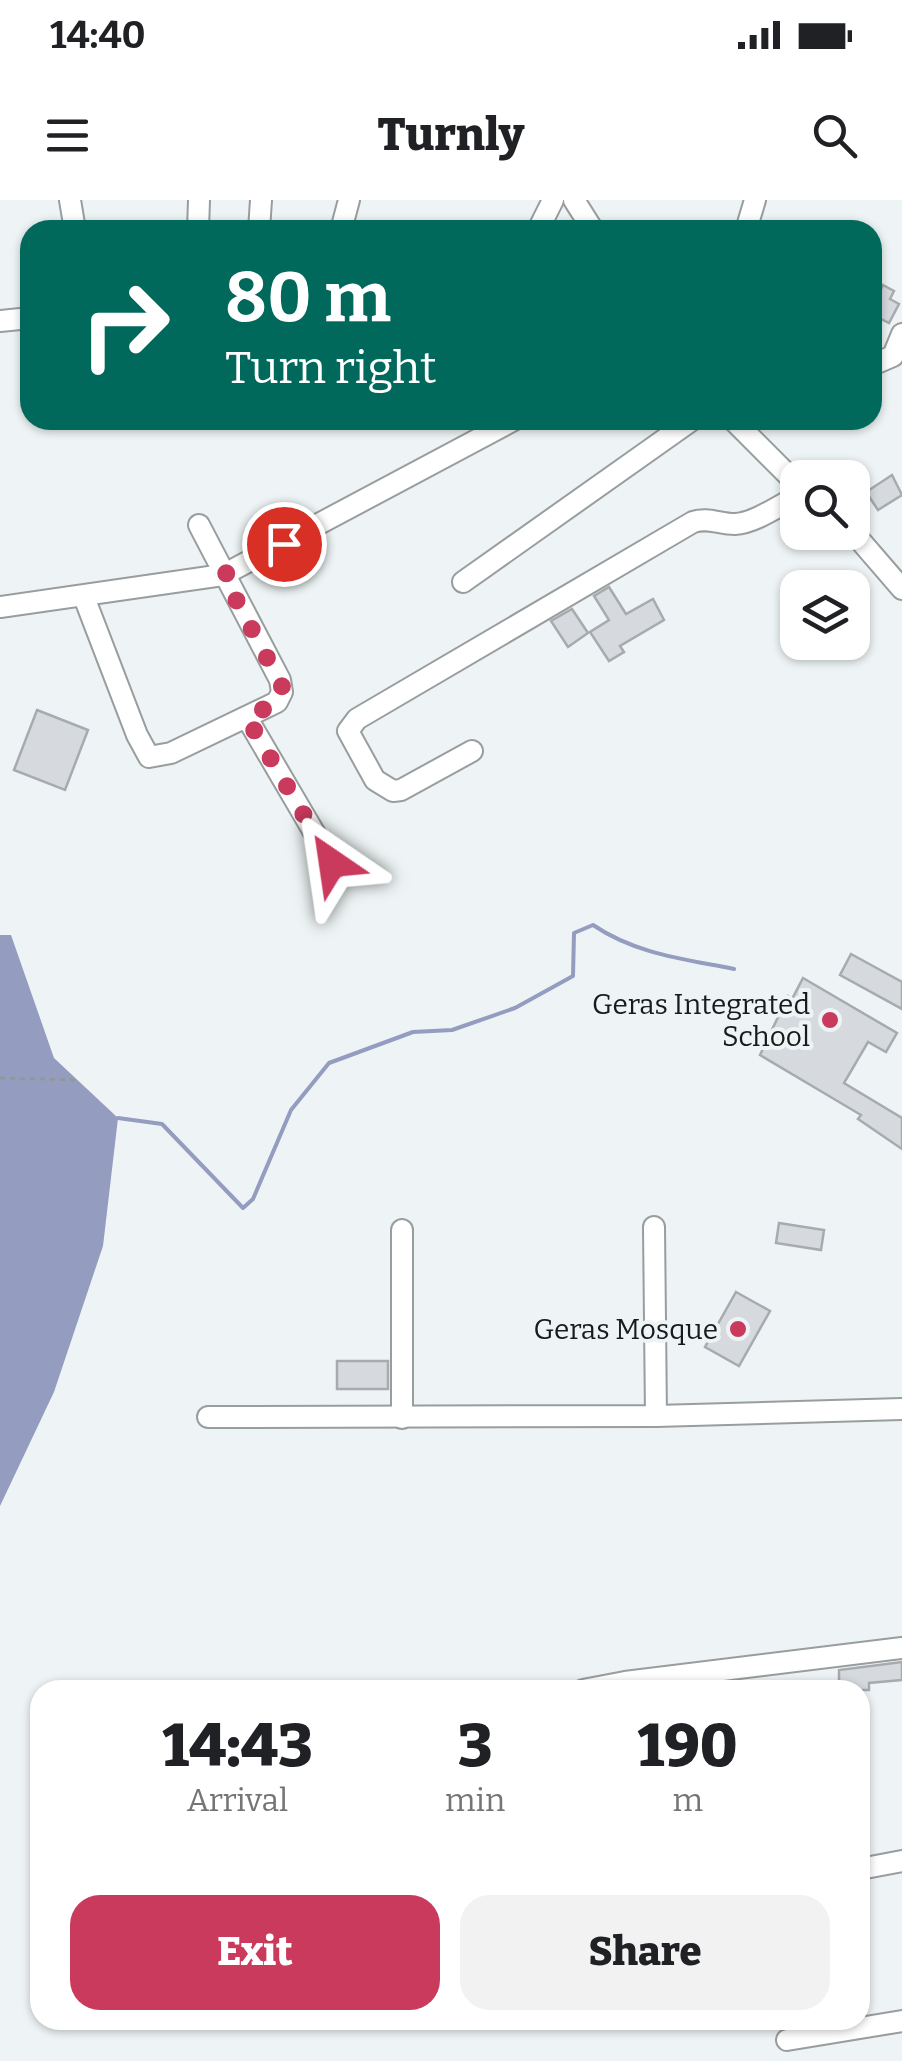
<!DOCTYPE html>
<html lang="en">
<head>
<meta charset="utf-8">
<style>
  :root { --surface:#fff; --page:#f2f2f2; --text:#202124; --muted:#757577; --accent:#c93a5d }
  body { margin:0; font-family:Bitter,serif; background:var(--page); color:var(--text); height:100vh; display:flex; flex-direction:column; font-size:38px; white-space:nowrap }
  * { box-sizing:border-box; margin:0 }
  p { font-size:32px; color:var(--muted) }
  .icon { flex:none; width:55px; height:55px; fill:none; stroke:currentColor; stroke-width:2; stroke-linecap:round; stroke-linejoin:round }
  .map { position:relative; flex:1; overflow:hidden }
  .panel { position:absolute; left:30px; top:1480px; width:840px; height:350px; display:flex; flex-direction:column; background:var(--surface); border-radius:30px; box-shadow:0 2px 8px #0004 }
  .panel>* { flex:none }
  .banner { position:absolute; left:20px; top:20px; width:862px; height:210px; border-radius:30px; box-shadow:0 2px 8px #0004; background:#00695c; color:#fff; overflow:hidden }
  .fabs { position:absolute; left:780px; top:260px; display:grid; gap:20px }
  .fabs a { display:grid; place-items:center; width:90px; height:90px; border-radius:20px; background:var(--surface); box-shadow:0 2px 8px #0004; font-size:50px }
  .pin { position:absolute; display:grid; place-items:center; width:85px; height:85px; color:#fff; margin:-42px; border:5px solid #fff; border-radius:50%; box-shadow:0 2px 10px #0007 }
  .me { position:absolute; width:110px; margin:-55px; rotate:328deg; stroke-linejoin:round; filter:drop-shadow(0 0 8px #0008) }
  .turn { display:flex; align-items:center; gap:35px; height:210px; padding:0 40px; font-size:45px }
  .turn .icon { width:130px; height:130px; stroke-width:2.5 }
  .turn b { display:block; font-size:70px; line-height:85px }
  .eta { display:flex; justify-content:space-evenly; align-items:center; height:170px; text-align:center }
  .eta b { font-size:60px; font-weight:800; line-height:70px }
  .action { display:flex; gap:20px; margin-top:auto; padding:20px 40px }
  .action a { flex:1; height:115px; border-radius:30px; background:var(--accent); color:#fff; font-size:40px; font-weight:800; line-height:115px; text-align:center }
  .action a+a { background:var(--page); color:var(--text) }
  .status { display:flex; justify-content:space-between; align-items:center; height:70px; padding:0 50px; background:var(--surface); direction:ltr }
  .status svg { height:28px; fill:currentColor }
  header { display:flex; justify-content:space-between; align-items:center; height:130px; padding:0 40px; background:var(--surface); font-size:45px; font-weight:800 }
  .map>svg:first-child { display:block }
</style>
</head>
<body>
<div class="status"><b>14:40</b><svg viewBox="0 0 49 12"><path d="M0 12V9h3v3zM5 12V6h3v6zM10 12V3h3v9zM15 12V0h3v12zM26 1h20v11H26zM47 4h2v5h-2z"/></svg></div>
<header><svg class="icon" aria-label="menu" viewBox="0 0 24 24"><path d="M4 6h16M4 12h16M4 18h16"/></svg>Turnly<svg class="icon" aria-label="search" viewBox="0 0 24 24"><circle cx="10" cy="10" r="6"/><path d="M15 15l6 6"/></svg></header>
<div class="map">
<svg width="902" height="1861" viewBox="0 0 902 1861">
  <rect width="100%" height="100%" fill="#eef4f5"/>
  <path fill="#949cc0" d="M 0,735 L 11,735 L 54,858 L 118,918 L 103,1046 L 54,1192 L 0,1306 Z"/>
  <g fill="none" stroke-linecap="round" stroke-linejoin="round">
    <path stroke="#949cc0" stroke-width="4" d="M 118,918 L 162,924 L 243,1008 L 253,999 L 291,910 L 329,863 L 413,832 L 452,830 L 515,808 L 573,776 L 574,733 L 593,725 C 636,754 684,759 734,769"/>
  </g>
  <g fill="#d6dade" stroke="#a7abaf" stroke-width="2.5">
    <path d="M 883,85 L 894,91 L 890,99 L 899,104 L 889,123 L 872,114 L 872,95 L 877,98 Z"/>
    <path d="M 892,275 L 902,295 L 878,310 L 866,292 Z"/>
    <path d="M 609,387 L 626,414 L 653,399 L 664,420 L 620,446 L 624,452 L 609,461 L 590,432 L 609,420 L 594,396 Z"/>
    <path d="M 572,409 L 588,433 L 568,447 L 551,421 Z"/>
    <path d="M 37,510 L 88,530 L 65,590 L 14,570 Z"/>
    <path d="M 851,754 L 902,782 L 902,809 L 840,775 Z"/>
    <path d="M 803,778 L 897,833 L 886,852 L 868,842 L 844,883 L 902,918 L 902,949 L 858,919 L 861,915 L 760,855 L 788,796 L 792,799 Z"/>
    <path d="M 779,1023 L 824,1030 L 821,1050 L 776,1043 Z"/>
    <path d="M 736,1092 L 770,1111 L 739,1166 L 705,1147 Z"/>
    <rect x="337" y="1161" width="51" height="28"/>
    <path d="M 902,1462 L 902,1480 L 869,1483 L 869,1490 L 839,1490 L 839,1470 Z"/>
  </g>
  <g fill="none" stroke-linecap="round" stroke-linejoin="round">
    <defs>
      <g id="minor">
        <path d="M 70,0 L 75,30"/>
        <path d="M 574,0 L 593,30"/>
        <path d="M 198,30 L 199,0"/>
        <path d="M 259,30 L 261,0"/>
        <path d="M 341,30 L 349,0"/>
        <path d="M 538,30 L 553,0"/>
        <path d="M 746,30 L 755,0"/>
        <path d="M 0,121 L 30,118"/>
        <path d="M 872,165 L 893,156 L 902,134"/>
        <path d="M 733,220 L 798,285"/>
        <path d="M 852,331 L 902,389"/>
        <path d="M 463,382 L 692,220"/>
        <path d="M 84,397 L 137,535 L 149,557 L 171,553 L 277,502 L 282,492 L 280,480 L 199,325"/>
        <path d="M 0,407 L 223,375 L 514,220"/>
        <path d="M 247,518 L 332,663"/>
        <path d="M 472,551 L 401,590 L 393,591 L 375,580 L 348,531 L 357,519 L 693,322 C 708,317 719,324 735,324 C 755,323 780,305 798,296"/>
        <path d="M 654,1027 L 656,1216"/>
        <path d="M 402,1030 L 402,1218"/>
        <path d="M 208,1217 L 656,1216 L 902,1209"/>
        <path d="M 583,1490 L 625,1482 L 902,1448"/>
        <path d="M 860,1669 L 902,1661"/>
        <path d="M 787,1840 L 902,1821"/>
      </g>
    </defs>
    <use href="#minor" stroke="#989d9e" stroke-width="24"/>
    <path stroke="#929798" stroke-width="2.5" stroke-dasharray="5 5" stroke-linecap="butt" d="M 0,878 L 76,880"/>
    <use href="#minor" stroke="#fff" stroke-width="20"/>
  </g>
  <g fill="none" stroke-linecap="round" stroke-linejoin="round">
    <path stroke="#c93a5d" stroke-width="18" stroke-dasharray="0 32.4" d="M 284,344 L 223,375 L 282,486 L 277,502 L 247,518 L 332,663"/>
  </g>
  <g fill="#c93a5d" stroke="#eef4f5" stroke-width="4">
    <circle cx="830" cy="820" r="10"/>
    <circle cx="738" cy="1129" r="10"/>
  </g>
  <g text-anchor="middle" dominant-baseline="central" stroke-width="8" stroke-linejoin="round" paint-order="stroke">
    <g font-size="28" fill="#181a1b" stroke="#eef4f5" text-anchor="end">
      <text x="810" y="804">Geras Integrated<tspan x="810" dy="32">School</tspan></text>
      <text x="718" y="1129">Geras Mosque</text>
    </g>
  </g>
</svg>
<div class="fabs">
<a><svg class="icon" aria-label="search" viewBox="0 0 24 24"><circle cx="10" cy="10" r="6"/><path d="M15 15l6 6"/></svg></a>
<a><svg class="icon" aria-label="layers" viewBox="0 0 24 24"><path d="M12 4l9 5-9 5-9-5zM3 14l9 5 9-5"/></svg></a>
</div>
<div class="pin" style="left:284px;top:344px;background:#d93025"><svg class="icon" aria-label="arrive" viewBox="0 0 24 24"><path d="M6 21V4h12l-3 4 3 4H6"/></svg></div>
<svg class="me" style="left:332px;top:663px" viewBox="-20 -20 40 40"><path d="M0-17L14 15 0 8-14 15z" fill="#c93a5d" stroke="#fff" stroke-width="4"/></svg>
<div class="banner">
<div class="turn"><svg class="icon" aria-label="right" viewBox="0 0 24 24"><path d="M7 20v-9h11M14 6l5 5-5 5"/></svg><div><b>80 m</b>Turn right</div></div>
</div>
<section class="panel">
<div class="eta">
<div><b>14:43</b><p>Arrival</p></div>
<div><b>3</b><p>min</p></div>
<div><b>190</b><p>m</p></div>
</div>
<div class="action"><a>Exit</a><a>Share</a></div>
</section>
</div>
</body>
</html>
